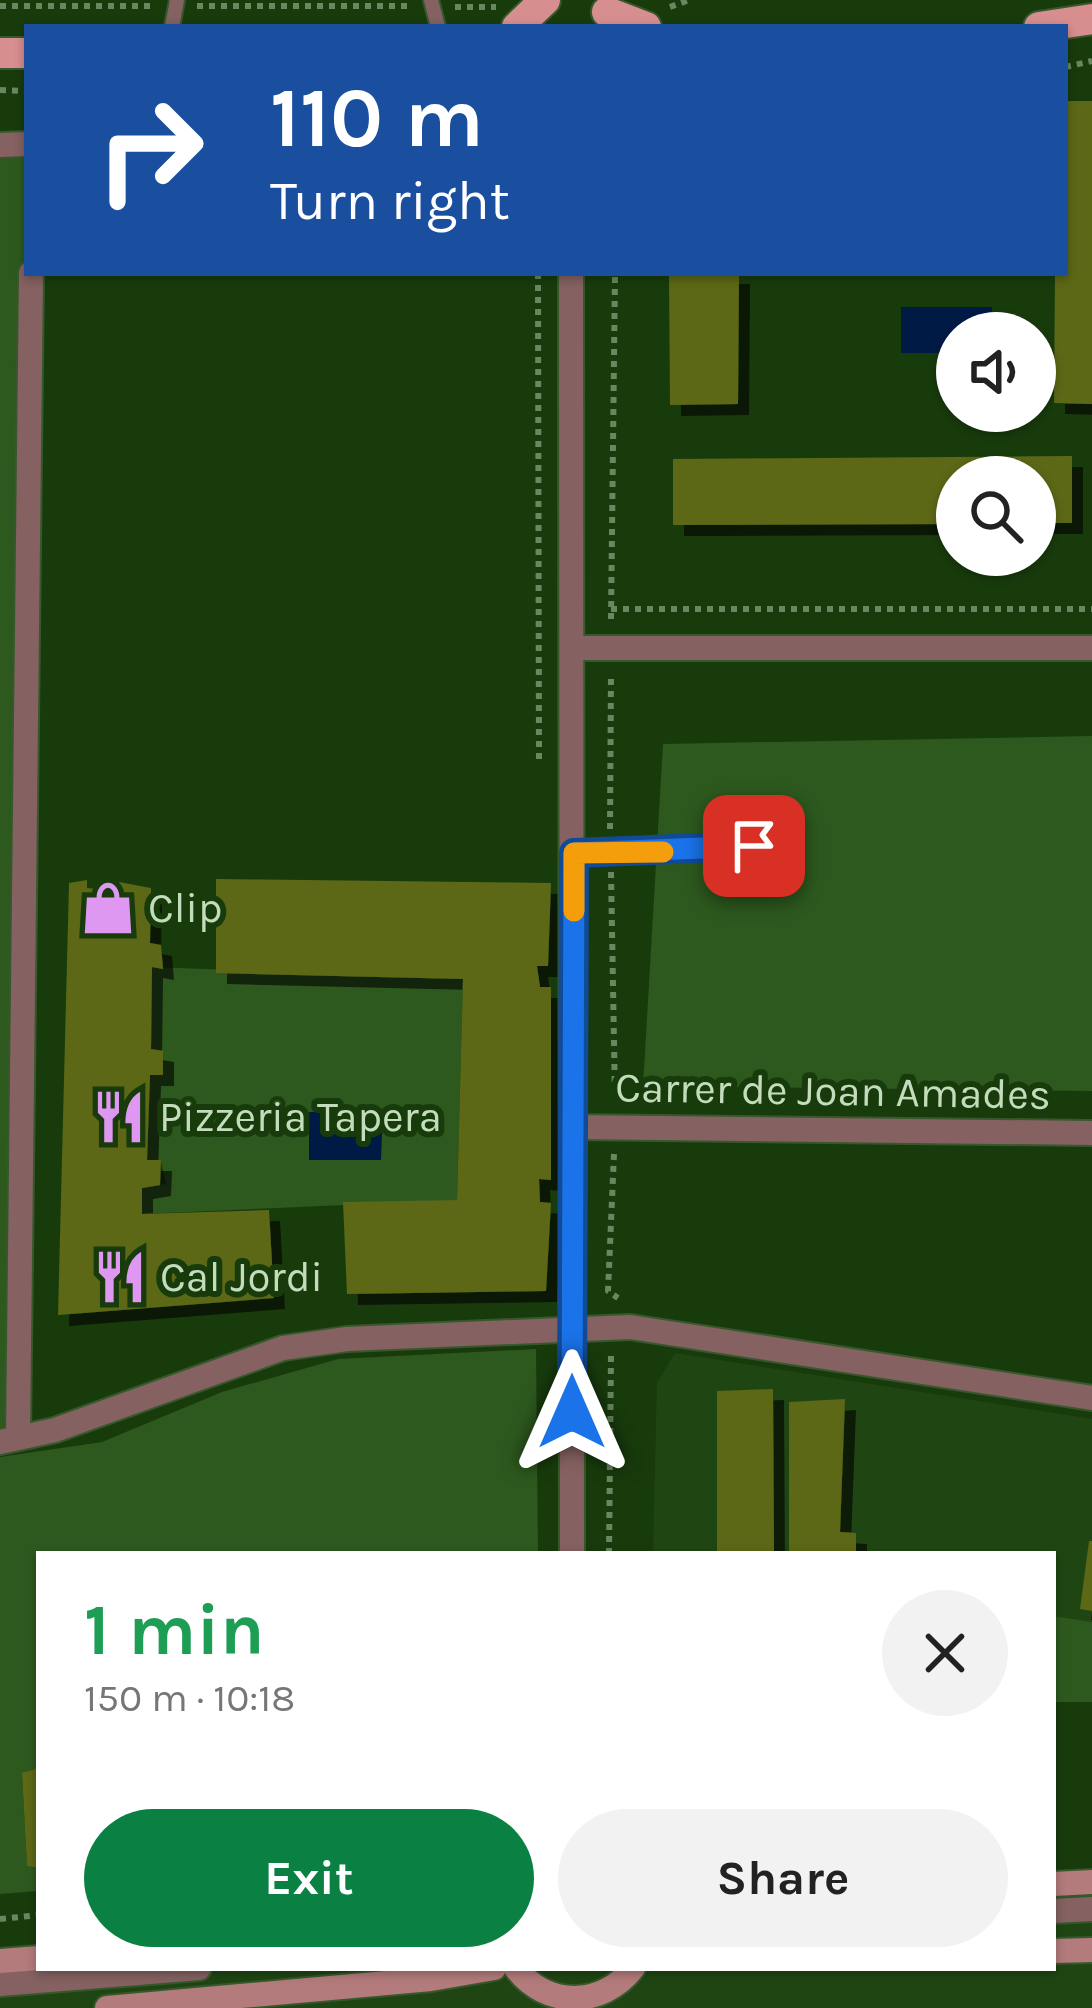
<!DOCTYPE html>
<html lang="en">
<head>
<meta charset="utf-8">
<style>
  :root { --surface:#fff; --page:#f2f2f2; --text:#222; --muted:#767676; --accent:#0b8043 }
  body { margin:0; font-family:Karla,sans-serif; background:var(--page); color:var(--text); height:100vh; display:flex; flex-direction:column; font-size:45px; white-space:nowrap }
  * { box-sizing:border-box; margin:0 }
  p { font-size:39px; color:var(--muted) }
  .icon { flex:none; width:66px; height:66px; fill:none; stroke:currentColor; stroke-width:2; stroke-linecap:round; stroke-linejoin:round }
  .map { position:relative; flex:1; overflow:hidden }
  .side { position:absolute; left:36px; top:1551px; width:1020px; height:420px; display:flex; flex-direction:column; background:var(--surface); border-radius:0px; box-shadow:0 3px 9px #0004 }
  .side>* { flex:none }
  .hud { position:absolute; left:24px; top:24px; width:1044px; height:252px; border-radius:0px; box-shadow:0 3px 9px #0004; background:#1a4fa0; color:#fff; overflow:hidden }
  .fabs { position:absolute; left:936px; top:312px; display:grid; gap:24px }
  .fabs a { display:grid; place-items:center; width:120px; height:120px; border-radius:50%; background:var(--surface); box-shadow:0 3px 9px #0004; font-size:60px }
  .pin { position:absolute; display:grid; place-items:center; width:102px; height:102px; color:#fff; margin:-51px; border-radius:24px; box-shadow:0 6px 18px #0006 }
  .me { position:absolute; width:132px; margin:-66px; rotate:0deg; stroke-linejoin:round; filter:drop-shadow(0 0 9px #0008) }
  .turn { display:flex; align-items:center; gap:42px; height:252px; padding:0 48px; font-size:54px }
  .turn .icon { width:156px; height:156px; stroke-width:2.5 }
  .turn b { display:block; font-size:84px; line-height:102px }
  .round { display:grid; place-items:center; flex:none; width:126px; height:126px; border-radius:63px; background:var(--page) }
  .headline { display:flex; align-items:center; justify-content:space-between; height:204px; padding:0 48px }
  h1 { font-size:72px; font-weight:700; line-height:90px; color:#1e9e55 }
  .action { display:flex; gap:24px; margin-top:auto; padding:24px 48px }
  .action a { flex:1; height:138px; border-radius:72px; background:var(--accent); color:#fff; font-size:48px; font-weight:700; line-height:138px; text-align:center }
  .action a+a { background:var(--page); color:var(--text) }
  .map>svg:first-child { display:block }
</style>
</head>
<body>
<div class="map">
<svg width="1092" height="2008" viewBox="0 0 1092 2008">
  <defs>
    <filter id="shadow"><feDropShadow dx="11" dy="11" stdDeviation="0" flood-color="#0009"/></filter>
  </defs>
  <rect width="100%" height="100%" fill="#183b0c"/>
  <g fill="#1f4612">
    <path d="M 675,1353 L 1092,1419 L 1092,1702 L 1053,1702 L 1053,1554 L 653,1554 L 657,1383 Z"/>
    <path d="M 1092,1909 L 1092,2008 L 0,2008 L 0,1984 L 187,1968 L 1053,1968 L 1053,1911 Z"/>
  </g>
  <g fill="#2d591e">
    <path d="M 27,144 L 18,1436 L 0,1442 L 0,145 Z"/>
    <path d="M 1092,736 L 1092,1091 L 643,1086 L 663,744 Z"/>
    <path d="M 152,967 L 463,979 L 457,1200 L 142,1214 L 142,1188 L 166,1184 L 161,1161 L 147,1160 L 150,1075 L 163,1075 L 163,1052 L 151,1049 Z"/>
    <path d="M 536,1349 L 538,1554 L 39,1554 L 39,1768 L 22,1774 L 27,1865 L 38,1868 L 38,1891 L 0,1894 L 0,1457 L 102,1442 L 222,1392 L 338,1359 Z"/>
    <path d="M 1053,1616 L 1092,1622 L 1092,1702 L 1053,1702 Z"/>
  </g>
  <g fill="#001a46">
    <path d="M 901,307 L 992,307 L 992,333 L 957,333 L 957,353 L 901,353 Z"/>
    <path d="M 383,1111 L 381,1160 L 309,1160 L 309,1112 Z"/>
  </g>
  <g fill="#5b6817" filter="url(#shadow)">
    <path d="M 1065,101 L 1092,101 L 1092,404 L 1054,403 L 1055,273 L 1065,273 Z"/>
    <path d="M 669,273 L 739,273 L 738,404 L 670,405 Z"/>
    <path d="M 1072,456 L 1072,523 L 1035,523 L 1035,477 L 957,477 L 957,524 L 673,525 L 673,459 Z"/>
    <path d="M 216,879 L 551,883 L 548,966 L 537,966 L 540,987 L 551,987 L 551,1180 L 539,1179 L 540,1202 L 551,1203 L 546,1291 L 347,1294 L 343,1202 L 457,1200 L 463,979 L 216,973 Z"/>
    <path d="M 87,880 L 87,888 L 119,891 L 119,882 L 151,888 L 150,943 L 161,945 L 163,969 L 152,967 L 151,1049 L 163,1051 L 163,1075 L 150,1075 L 147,1160 L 161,1160 L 160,1185 L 142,1188 L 142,1214 L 269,1210 L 274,1298 L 58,1315 L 69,883 Z"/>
    <path d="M 773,1389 L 774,1554 L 717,1554 L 717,1391 Z"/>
    <path d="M 845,1399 L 840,1532 L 856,1533 L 856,1554 L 789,1554 L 789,1402 Z"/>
    <path d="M 1089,1541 L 1092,1541 L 1092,1611 L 1080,1609 Z"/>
    <path d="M 39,1768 L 39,1868 L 27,1866 L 22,1773 Z"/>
  </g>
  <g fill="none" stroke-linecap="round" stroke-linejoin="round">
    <defs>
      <g id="lane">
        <path d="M 431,0 L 438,27"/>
        <path d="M 172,27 L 177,0"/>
        <path d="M 574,853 L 754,846"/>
      </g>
      <g id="street">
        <path d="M 0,145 L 27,144"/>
        <path d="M 571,273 L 572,1554"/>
        <path d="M 575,648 L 1092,648"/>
        <path d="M 572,1127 L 1092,1133"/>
        <path d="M 18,1436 L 31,273"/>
        <path d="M 0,1442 L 55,1430 L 283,1348 L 347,1339 L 630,1327 L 1092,1398"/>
        <path d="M 1053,1911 L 1092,1909"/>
        <path d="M 0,1984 L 199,1968"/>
      </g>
      <g id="secondary">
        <path d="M 1053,1884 L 1092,1882"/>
        <path d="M 1053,1951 L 1092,1950"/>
        <path d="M 0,1961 L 39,1958"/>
        <path d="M 516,1968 C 546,2008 602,2008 633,1968"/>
        <path d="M 107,2008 L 431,1979 L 494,1968"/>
      </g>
      <g id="primary">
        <path d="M 607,12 L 646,27"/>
        <path d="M 517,27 L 545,0"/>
        <path d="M 1039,27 L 1092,19"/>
        <path d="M 0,53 L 27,53"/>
      </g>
    </defs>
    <use href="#lane" stroke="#37582c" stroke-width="18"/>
    <use href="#street" stroke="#37582c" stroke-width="28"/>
    <use href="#secondary" stroke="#37582c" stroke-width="28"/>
    <use href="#primary" stroke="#37582c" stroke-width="34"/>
    <g stroke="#698760" stroke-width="6" stroke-dasharray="6 6" stroke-linecap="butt">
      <path d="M 0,6 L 154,6"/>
      <path d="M 197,6 L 412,6"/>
      <path d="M 455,7 L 496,7"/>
      <path d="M 670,7 L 689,0"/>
      <path d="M 1065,67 L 1092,61"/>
      <path d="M 0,90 L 27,91"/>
      <path d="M 538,273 L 539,764"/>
      <path d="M 611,609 L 1092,609"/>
      <path d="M 611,619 L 615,273"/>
      <path d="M 610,829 L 611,674"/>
      <path d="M 611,872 L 615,1099"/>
      <path d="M 614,1154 L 608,1291 L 618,1298"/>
      <path d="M 609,1554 L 611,1355"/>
      <path d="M 0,1919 L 39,1915"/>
    </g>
    <use href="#lane" stroke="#856161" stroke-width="14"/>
    <use href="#street" stroke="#856161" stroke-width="24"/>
    <use href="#secondary" stroke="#b37b7b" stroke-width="24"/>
    <use href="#primary" stroke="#d78e8f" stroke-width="30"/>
  </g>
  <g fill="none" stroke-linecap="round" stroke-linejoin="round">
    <defs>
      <path id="route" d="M 572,1412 L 574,853 L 754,846"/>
    </defs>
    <use href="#route" stroke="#114b97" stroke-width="30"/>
    <use href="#route" stroke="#1a73e8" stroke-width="21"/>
    <path stroke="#f59e0b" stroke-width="21" d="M 574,911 L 574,853 L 663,852"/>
  </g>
  <defs>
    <symbol id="shop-bare" viewBox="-9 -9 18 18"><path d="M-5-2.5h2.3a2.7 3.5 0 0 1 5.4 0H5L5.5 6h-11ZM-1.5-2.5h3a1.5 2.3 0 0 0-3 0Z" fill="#de98f2" stroke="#183b0c" stroke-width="2.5" paint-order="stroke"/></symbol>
    <symbol id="restaurant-bare" viewBox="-9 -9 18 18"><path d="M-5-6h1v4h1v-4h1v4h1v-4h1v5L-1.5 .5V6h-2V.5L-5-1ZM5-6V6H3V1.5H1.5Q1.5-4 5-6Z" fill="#de98f2" stroke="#183b0c" stroke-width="2.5" paint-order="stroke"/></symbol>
  </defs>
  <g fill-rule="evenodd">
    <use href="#shop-bare" x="70" y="870" width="76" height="76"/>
    <use href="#restaurant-bare" x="81" y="1079" width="76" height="76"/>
    <use href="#restaurant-bare" x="82" y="1239" width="76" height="76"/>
  </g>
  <g text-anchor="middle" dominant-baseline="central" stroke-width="12" stroke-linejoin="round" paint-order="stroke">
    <g font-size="42" fill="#c3dcbc" stroke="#183b0c" text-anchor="start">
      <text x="148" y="908">Clip</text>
      <text x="159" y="1117">Pizzeria Tapera</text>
      <text x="160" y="1277">Cal Jordi</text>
    </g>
    <g font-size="42" fill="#c3dcbc" stroke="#183b0c">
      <text transform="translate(833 1091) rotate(1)">Carrer de Joan Amades</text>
    </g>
  </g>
</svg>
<div class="fabs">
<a><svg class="icon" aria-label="sound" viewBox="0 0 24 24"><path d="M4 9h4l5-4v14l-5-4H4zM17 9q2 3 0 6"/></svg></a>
<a><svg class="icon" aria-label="search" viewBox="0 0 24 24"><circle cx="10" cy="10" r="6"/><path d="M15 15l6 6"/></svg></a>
</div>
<div class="pin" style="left:754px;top:846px;background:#d93025"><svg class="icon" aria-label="arrive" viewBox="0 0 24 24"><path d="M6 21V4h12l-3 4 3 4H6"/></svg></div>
<svg class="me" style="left:572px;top:1412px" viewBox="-20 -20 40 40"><path d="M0-17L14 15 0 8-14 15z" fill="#1a73e8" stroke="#fff" stroke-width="4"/></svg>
<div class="hud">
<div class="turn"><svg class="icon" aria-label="right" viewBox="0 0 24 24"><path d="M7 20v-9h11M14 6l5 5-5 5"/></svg><div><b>110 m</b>Turn right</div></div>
</div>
<section class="side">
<div class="headline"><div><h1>1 min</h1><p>150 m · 10:18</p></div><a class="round"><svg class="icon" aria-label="close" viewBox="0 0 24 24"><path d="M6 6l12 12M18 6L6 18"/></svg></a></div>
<div class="action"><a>Exit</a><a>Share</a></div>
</section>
</div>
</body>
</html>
